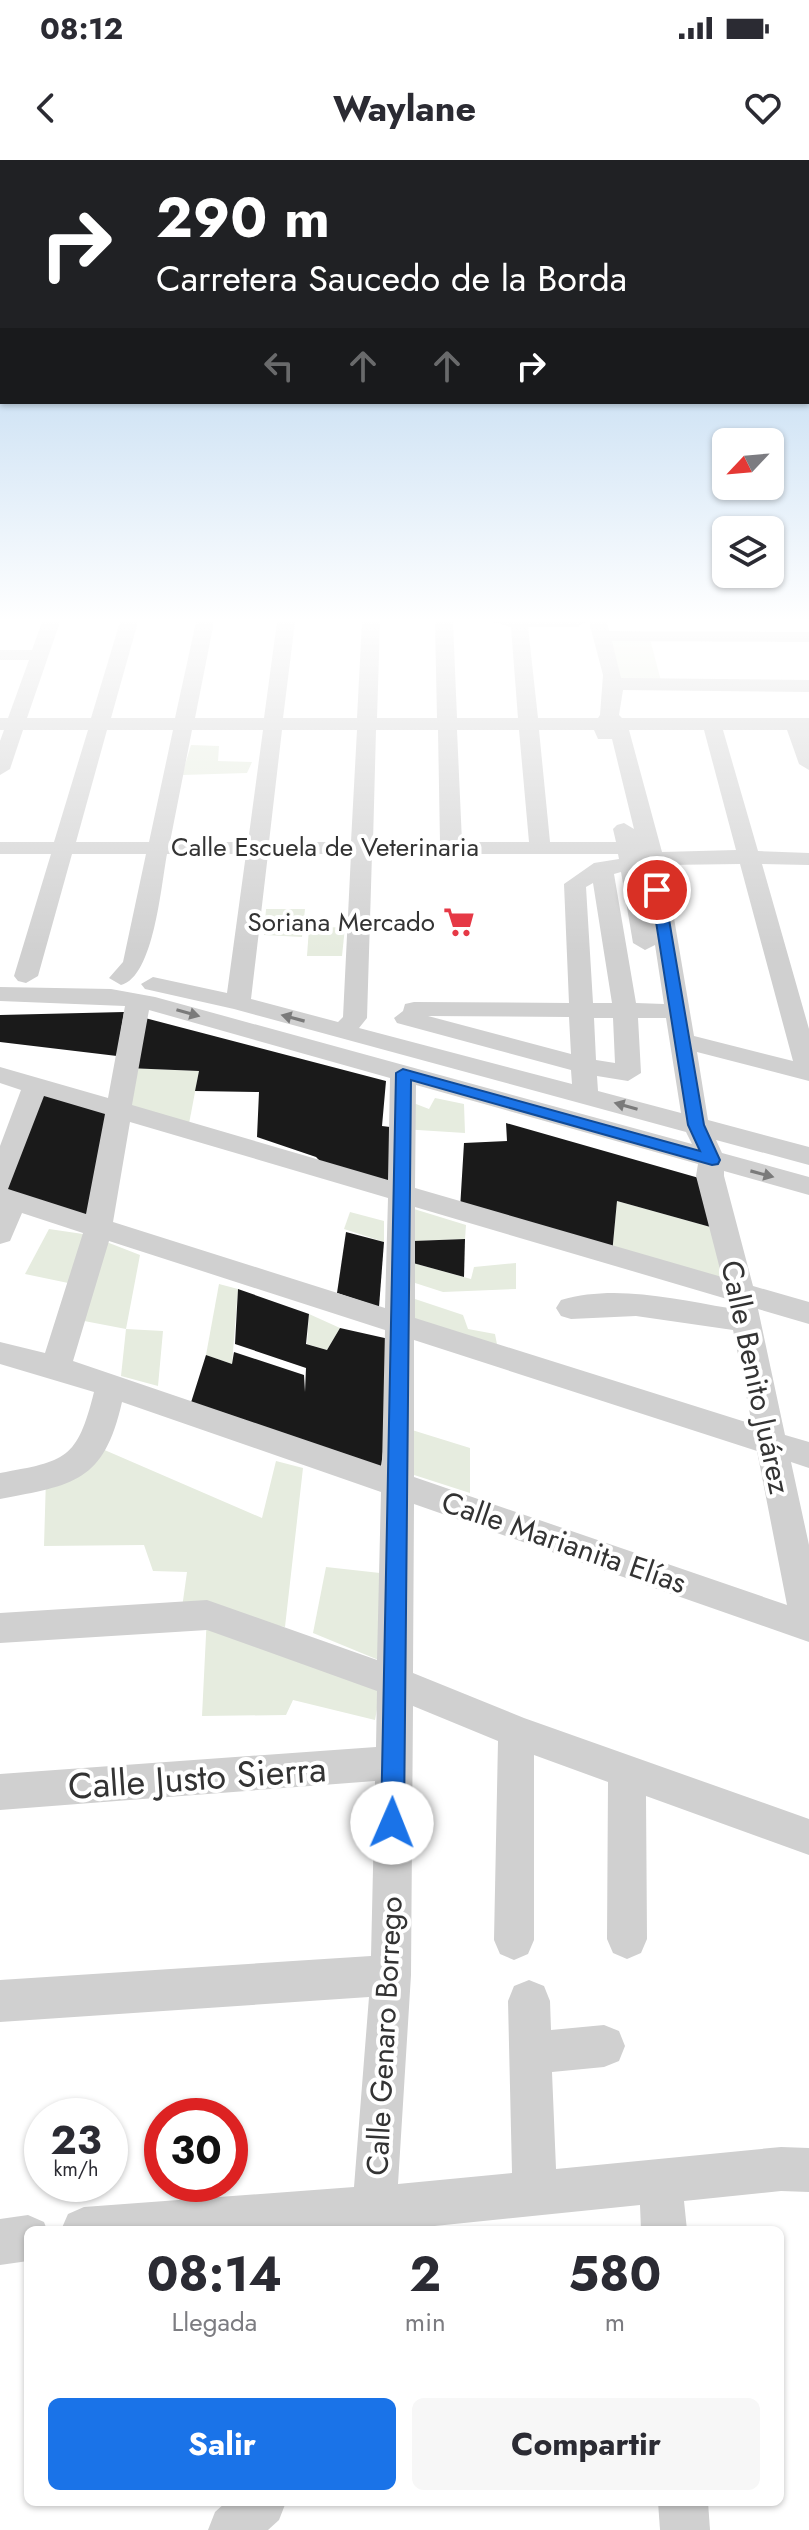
<!DOCTYPE html>
<html lang="es">
<head>
<meta charset="utf-8">
<style>
  :root { --surface:#fff; --page:#f7f7f7; --text:#2b2b33; --muted:#7c7c81; --accent:#1a73e8 }
  body { margin:0; font-family:Jost,sans-serif; background:var(--page); color:var(--text); height:100vh; display:flex; flex-direction:column; font-size:30px; white-space:nowrap }
  * { box-sizing:border-box; margin:0 }
  p { font-size:26px; color:var(--muted) }
  .icon { flex:none; width:44px; height:44px; fill:none; stroke:currentColor; stroke-width:2; stroke-linecap:round; stroke-linejoin:round }
  .map { position:relative; flex:1; overflow:hidden }
  .sheet { position:absolute; left:24px; top:2066px; width:760px; height:280px; display:flex; flex-direction:column; background:var(--surface); border-radius:12px; box-shadow:0 2px 6px #0004 }
  .sheet>* { flex:none }
  .hud { position:absolute; left:0px; top:0px; width:810px; height:244px; box-shadow:0 2px 6px #0004; background:#202124; color:#fff; overflow:hidden }
  .needle { width:52px; rotate:244deg }
  .fabs { position:absolute; left:712px; top:268px; display:grid; gap:16px }
  .fabs a { display:grid; place-items:center; width:72px; height:72px; border-radius:12px; background:var(--surface); box-shadow:0 2px 6px #0004; font-size:40px }
  .speed { position:absolute; left:24px; top:1938px; display:flex; gap:16px; font-size:40px; font-weight:700; text-align:center }
  .speed>* { display:grid; place-content:center; width:104px; height:104px; border-radius:50%; background:var(--surface); box-shadow:0 2px 6px #0004; line-height:1 }
  .speed small { font-size:20px; font-weight:400 }
  .speed .limit { border:12px solid #d22; background:#fff; color:#111 }
  .pin { position:absolute; display:grid; place-items:center; width:68px; height:68px; color:#fff; margin:-34px; border:4px solid #fff; border-radius:50%; box-shadow:0 2px 8px #0007 }
  .me { position:absolute; width:88px; margin:-44px; rotate:1deg; stroke-linejoin:round; filter:drop-shadow(0 0 6px #0008) }
  .turn { display:flex; align-items:center; gap:28px; height:168px; padding:0 24px; font-size:36px }
  .turn .icon { width:104px; height:104px; stroke-width:2.5 }
  .turn b { display:block; font-size:56px; line-height:68px }
  .lanes { display:flex; align-items:center; height:76px; padding:0 24px; background:#0003; justify-content:center; gap:40px; direction:ltr }
  .lanes .off { opacity:.35 }
  .eta { display:flex; justify-content:space-evenly; align-items:center; height:136px; text-align:center }
  .eta b { font-size:48px; font-weight:700; line-height:56px }
  .cta { display:flex; gap:16px; margin-top:auto; padding:16px 24px }
  .cta a { flex:1; height:92px; border-radius:12px; background:var(--accent); color:#fff; font-size:32px; font-weight:700; line-height:92px; text-align:center }
  .cta a+a { background:var(--page); color:var(--text) }
  .status { display:flex; justify-content:space-between; align-items:center; height:56px; padding:0 40px; background:var(--surface); direction:ltr }
  .status svg { height:22px; fill:currentColor }
  header { display:flex; justify-content:space-between; align-items:center; height:104px; padding:0 24px; background:var(--surface); font-size:36px; font-weight:700 }
  .map>svg:first-child { display:block }
</style>
</head>
<body>
<div class="status"><b>08:12</b><svg viewBox="0 0 49 12"><path d="M0 12V9h3v3zM5 12V6h3v6zM10 12V3h3v9zM15 12V0h3v12zM26 1h20v11H26zM47 4h2v5h-2z"/></svg></div>
<header><svg class="icon" aria-label="back" viewBox="0 0 24 24"><path d="M15 5l-7 7 7 7"/></svg>Waylane<svg class="icon" aria-label="heart" viewBox="0 0 24 24"><path d="M12 20l-8-8c-3-5 5-10 8-4 3-6 11-1 8 4z"/></svg></header>
<div class="map">
<svg width="809" height="2370" viewBox="0 0 809 2370">
  <rect width="100%" height="100%" fill="#fff"/>
  <g fill="#e6ecdf">
    <path d="M 649,475 L 662,525 L 613,524 L 601,476 Z"/>
    <path d="M 191,585 L 219,586 L 218,601 L 252,602 L 247,613 L 182,615 Z"/>
    <path d="M 266,749 L 305,749 L 302,777 L 264,775 Z"/>
    <path d="M 345,767 L 342,796 L 307,796 L 309,768 Z"/>
    <path d="M 127,908 L 199,911 L 188,969 L 119,949 Z"/>
    <path d="M 435,938 L 464,944 L 465,973 L 402,969 L 403,939 L 429,949 Z"/>
    <path d="M 617,1041 L 714,1068 L 726,1127 L 612,1094 Z"/>
    <path d="M 414,1049 L 466,1065 L 465,1079 L 413,1081 Z"/>
    <path d="M 350,1052 L 384,1061 L 384,1082 L 344,1069 Z"/>
    <path d="M 49,1069 L 83,1074 L 73,1124 L 25,1114 Z"/>
    <path d="M 104,1081 L 140,1095 L 126,1169 L 163,1171 L 158,1226 L 121,1216 L 126,1169 L 79,1160 Z"/>
    <path d="M 413,1103 L 471,1119 L 474,1107 L 516,1103 L 516,1129 L 443,1132 L 412,1122 Z"/>
    <path d="M 219,1124 L 238,1129 L 232,1204 L 206,1195 Z"/>
    <path d="M 412,1138 L 463,1155 L 468,1169 L 495,1174 L 499,1195 L 398,1163 Z"/>
    <path d="M 309,1154 L 340,1168 L 327,1190 L 307,1184 Z"/>
    <path d="M 412,1270 L 470,1288 L 470,1333 L 408,1313 Z"/>
    <path d="M 93,1285 L 262,1358 L 276,1301 L 303,1308 L 285,1467 L 182,1448 L 187,1412 L 153,1411 L 144,1385 L 44,1386 L 46,1318 Z"/>
    <path d="M 326,1407 L 380,1413 L 381,1501 L 313,1473 Z"/>
    <path d="M 207,1455 L 383,1517 L 375,1560 L 293,1540 L 286,1555 L 202,1556 Z"/>
  </g>
  <g fill="#1a1a1a">
    <path d="M 124,852 L 117,896 L 0,882 L 0,855 Z"/>
    <path d="M 145,858 L 386,921 L 382,966 L 390,967 L 390,1022 L 323,1004 L 316,997 L 257,977 L 259,932 L 195,931 L 199,911 L 127,908 Z"/>
    <path d="M 43,926 L 119,949 L 91,1065 L 0,1036 L 0,1024 Z"/>
    <path d="M 506,963 L 699,1018 L 714,1068 L 617,1041 L 612,1094 L 460,1049 L 464,983 L 507,981 Z"/>
    <path d="M 346,1072 L 384,1082 L 379,1147 L 337,1133 Z"/>
    <path d="M 465,1079 L 464,1117 L 413,1103 L 413,1081 Z"/>
    <path d="M 238,1129 L 309,1154 L 306,1184 L 327,1190 L 340,1168 L 398,1181 L 380,1314 L 188,1252 L 206,1195 L 232,1204 L 234,1192 L 304,1215 L 305,1232 L 306,1208 L 235,1184 Z"/>
  </g>
  <g fill="none" stroke-linecap="round" stroke-linejoin="round">
    <g fill="#d0d0d0" fill-rule="evenodd">
      <path d="M 42,462 L 60,462 L 27,558 L 91,558 L 120,462 L 138,462 L 111,558 L 175,558 L 196,462 L 214,462 L 195,558 L 264,558 L 277,462 L 295,462 L 283,558 L 357,558 L 362,462 L 380,462 L 377,558 L 437,558 L 435,462 L 453,462 L 457,558 L 518,558 L 511,467 L 492,462 L 586,462 L 577,467 L 528,467 L 538,558 L 598,558 L 600,555 L 603,515 L 589,462 L 607,462 L 609,471 L 809,472 L 809,482 L 612,481 L 621,518 L 809,520 L 809,532 L 623,530 L 619,555 L 622,558 L 809,558 L 809,610 L 799,604 L 787,570 L 723,570 L 758,691 L 809,693 L 809,705 L 762,704 L 809,869 L 809,921 L 697,892 L 708,960 L 809,987 L 809,1005 L 716,980 L 722,993 L 809,1017 L 809,1035 L 724,1011 L 724,1016 L 753,1126 L 809,1142 L 809,1164 L 758,1149 L 785,1275 L 809,1282 L 809,1308 L 791,1302 L 809,1385 L 809,1482 L 414,1344 L 413,1513 L 524,1558 L 809,1659 L 809,1695 L 646,1636 L 647,1779 L 641,1793 L 627,1799 L 613,1793 L 607,1779 L 608,1622 L 534,1595 L 534,1780 L 528,1794 L 514,1800 L 500,1794 L 494,1780 L 498,1581 L 413,1546 L 411,1815 L 398,2024 L 512,2013 L 508,1841 L 514,1826 L 529,1820 L 544,1826 L 550,1841 L 551,1870 L 604,1865 L 619,1871 L 625,1886 L 619,1901 L 604,1907 L 552,1912 L 556,2009 L 781,1987 L 809,1988 L 809,2032 L 781,2031 L 684,2041 L 687,2070 L 641,2070 L 640,2045 L 396,2070 L 61,2070 L 68,2054 L 84,2047 L 354,2027 L 369,1837 L 0,1862 L 0,1820 L 371,1796 L 375,1621 L 0,1650 L 0,1614 L 376,1587 L 377,1531 L 207,1470 L 0,1483 L 0,1453 L 207,1440 L 377,1500 L 381,1332 L 122,1242 C 104,1322 74,1325 0,1339 L 0,1313 C 66,1301 77,1300 94,1232 L 0,1204 L 0,1182 L 45,1193 L 83,1073 L 22,1053 L 10,1081 L 0,1084 L 0,986 L 21,930 L 0,923 L 0,907 L 108,938 L 125,846 L 0,841 L 0,827 L 111,829 L 155,837 L 692,984 L 686,972 L 234,849 L 145,829 L 141,824 L 153,817 L 227,833 L 246,694 L 167,694 C 161,725 154,817 121,825 L 109,818 L 123,802 L 146,694 L 72,694 L 38,816 L 26,823 L 18,821 L 14,816 L 51,694 L 0,694 L 0,682 L 54,682 L 88,570 L 23,570 L 10,609 L 0,615 L 0,581 L 4,570 L 0,570 L 0,558 L 8,558 L 29,500 L 0,500 L 0,490 L 32,490 ZM 107,570 L 173,570 L 149,682 L 76,682 ZM 192,570 L 263,570 L 248,682 L 170,682 ZM 282,570 L 357,570 L 351,682 L 269,682 ZM 376,570 L 438,570 L 440,682 L 373,682 ZM 457,570 L 519,570 L 529,682 L 462,682 ZM 539,570 L 594,570 L 598,579 L 612,579 L 634,669 L 624,663 L 617,665 L 613,669 L 616,682 L 550,682 ZM 629,570 L 704,570 L 736,690 L 662,692 ZM 268,694 L 351,694 L 343,857 L 338,862 L 251,839 ZM 372,694 L 618,694 L 619,699 L 594,703 L 564,724 L 569,843 L 414,842 L 405,844 L 403,851 L 394,858 L 397,863 L 571,910 L 572,924 L 359,868 L 367,858 ZM 740,704 L 793,901 L 694,876 L 665,705 ZM 621,712 L 633,783 L 645,790 L 655,785 L 664,844 L 636,843 L 614,714 ZM 593,723 L 612,843 L 593,843 L 586,727 ZM 149,850 L 390,918 L 388,1020 L 132,945 ZM 428,856 L 569,857 L 571,894 ZM 594,858 L 613,858 L 615,903 L 596,900 ZM 638,858 L 666,858 L 681,953 L 598,931 L 597,916 L 628,921 L 641,913 ZM 416,925 L 698,1004 L 696,1016 L 722,1117 L 415,1028 ZM 44,936 L 105,954 L 86,1054 L 8,1029 ZM 130,962 L 388,1038 L 385,1148 L 113,1062 ZM 415,1047 L 727,1139 L 729,1148 C 674,1139 615,1124 561,1140 L 556,1148 L 561,1156 L 571,1159 L 636,1156 L 733,1170 L 752,1264 L 415,1158 ZM 109,1081 L 385,1170 L 382,1306 L 73,1201 ZM 414,1180 L 757,1291 L 787,1445 L 414,1317 Z"/>
      <path d="M 28,2055 L 44,2062 L 47,2070 L 28,2070 L 28,2101 L 0,2105 L 0,2059 Z"/>
      <path d="M 226,2342 L 286,2342 L 279,2360 L 268,2370 L 208,2370 L 215,2352 Z"/>
      <path d="M 658,2342 L 708,2342 L 710,2370 L 660,2370 Z"/>
    </g>
  </g>
  <defs><path id="oneway-solid" d="M-6-.8H1V-3.2L6.5 0L1 3.2V.8H-6Z" transform="scale(2)"/></defs>
  <g fill="#7a7a7a">
    <use href="#oneway-solid" transform="translate(188 853) rotate(16)"/>
    <use href="#oneway-solid" transform="translate(293 858) rotate(-165)"/>
    <use href="#oneway-solid" transform="translate(626 946) rotate(-164)"/>
    <use href="#oneway-solid" transform="translate(762 1014) rotate(15)"/>
  </g>
  <linearGradient id="sky" x2="0" y2="1"><stop stop-color="#9ec6ea"/><stop offset="0.58" stop-color="#fff"/><stop offset="1" stop-color="#fff" stop-opacity="0"/></linearGradient>
  <rect width="809" height="794" fill="url(#sky)"/>
  <path fill="#1a73e8" stroke="#114b97" stroke-width="2" d="M 657,726 L 664,730 L 704,965 L 720,1000 L 718,1004 L 712,1005 L 411,920 L 404,1663 L 401,1671 L 392,1674 L 384,1671 L 381,1663 L 396,913 L 403,909 L 700,991 L 688,965 L 651,730 Z"/>
  <defs>
    <symbol id="supermarket-bare" viewBox="-9 -9 18 18"><path d="M-6-5.5h2.5l.6 2H6L4.5 2H-2.5L-4.4-4H-6ZM-1.5 3.2a1.3 1.3 0 1 0 .1 0ZM3 3.2a1.3 1.3 0 1 0 .1 0Z" fill="#e63946" stroke="#fff" stroke-width="2.5" paint-order="stroke"/></symbol>
  </defs>
  <g fill-rule="evenodd">
    <use href="#supermarket-bare" x="437" y="740" width="44" height="44"/>
  </g>
  <g text-anchor="middle" dominant-baseline="central" stroke-width="8" stroke-linejoin="round" paint-order="stroke">
    <g font-size="26" fill="#333" stroke="#fff">
      <text x="325" y="687">Calle Escuela de Veterinaria</text>
    </g>
    <g font-size="26" fill="#333" stroke="#fff" text-anchor="end">
      <text x="435" y="762">Soriana Mercado</text>
    </g>
    <g font-size="30" fill="#333" stroke="#fff">
      <text transform="translate(756 1217) rotate(78)">Calle Benito Juárez</text>
      <text transform="translate(564 1382) rotate(19)">Calle Marianita Elías</text>
      <text transform="translate(384 1876) rotate(-87)">Calle Genaro Borrego</text>
    </g>
    <g font-size="36" fill="#333" stroke="#fff">
      <text transform="translate(197 1617) rotate(-4)">Calle Justo Sierra</text>
    </g>
  </g>
</svg>
<div class="fabs">
<a><svg class="needle" viewBox="-14 -14 28 28"><path d="M0-13l5 13h-10z" fill="#e53935"/><path d="M0 13l5-13h-10z" fill="#7c7c81"/></svg></a>
<a><svg class="icon" aria-label="layers" viewBox="0 0 24 24"><path d="M12 4l9 5-9 5-9-5zM3 14l9 5 9-5"/></svg></a>
</div>
<div class="speed"><div>23<small>km/h</small></div><div class="limit">30</div></div>
<div class="pin" style="left:657px;top:730px;background:#d93025"><svg class="icon" aria-label="arrive" viewBox="0 0 24 24"><path d="M6 21V4h12l-3 4 3 4H6"/></svg></div>
<svg class="me" style="left:392px;top:1663px" viewBox="-20 -20 40 40"><circle r="19" fill="#fff"/><path d="M0-13L10 11 0 6-10 11z" fill="#1a73e8"/></svg>
<div class="hud">
<div class="turn"><svg class="icon" aria-label="right" viewBox="0 0 24 24"><path d="M7 20v-9h11M14 6l5 5-5 5"/></svg><div><b>290 m</b>Carretera Saucedo de la Borda</div></div>
<div class="lanes"><svg class="icon off" aria-label="left" viewBox="0 0 24 24"><path d="M17 20v-9H6M10 6l-5 5 5 5"/></svg><svg class="icon off" aria-label="ahead" viewBox="0 0 24 24"><path d="M12 20V5M6 11l6-6 6 6"/></svg><svg class="icon off" aria-label="ahead" viewBox="0 0 24 24"><path d="M12 20V5M6 11l6-6 6 6"/></svg><svg class="icon" aria-label="right" viewBox="0 0 24 24"><path d="M7 20v-9h11M14 6l5 5-5 5"/></svg></div>
</div>
<section class="sheet">
<div class="eta">
<div><b>08:14</b><p>Llegada</p></div>
<div><b>2</b><p>min</p></div>
<div><b>580</b><p>m</p></div>
</div>
<div class="cta"><a>Salir</a><a>Compartir</a></div>
</section>
</div>
</body>
</html>
